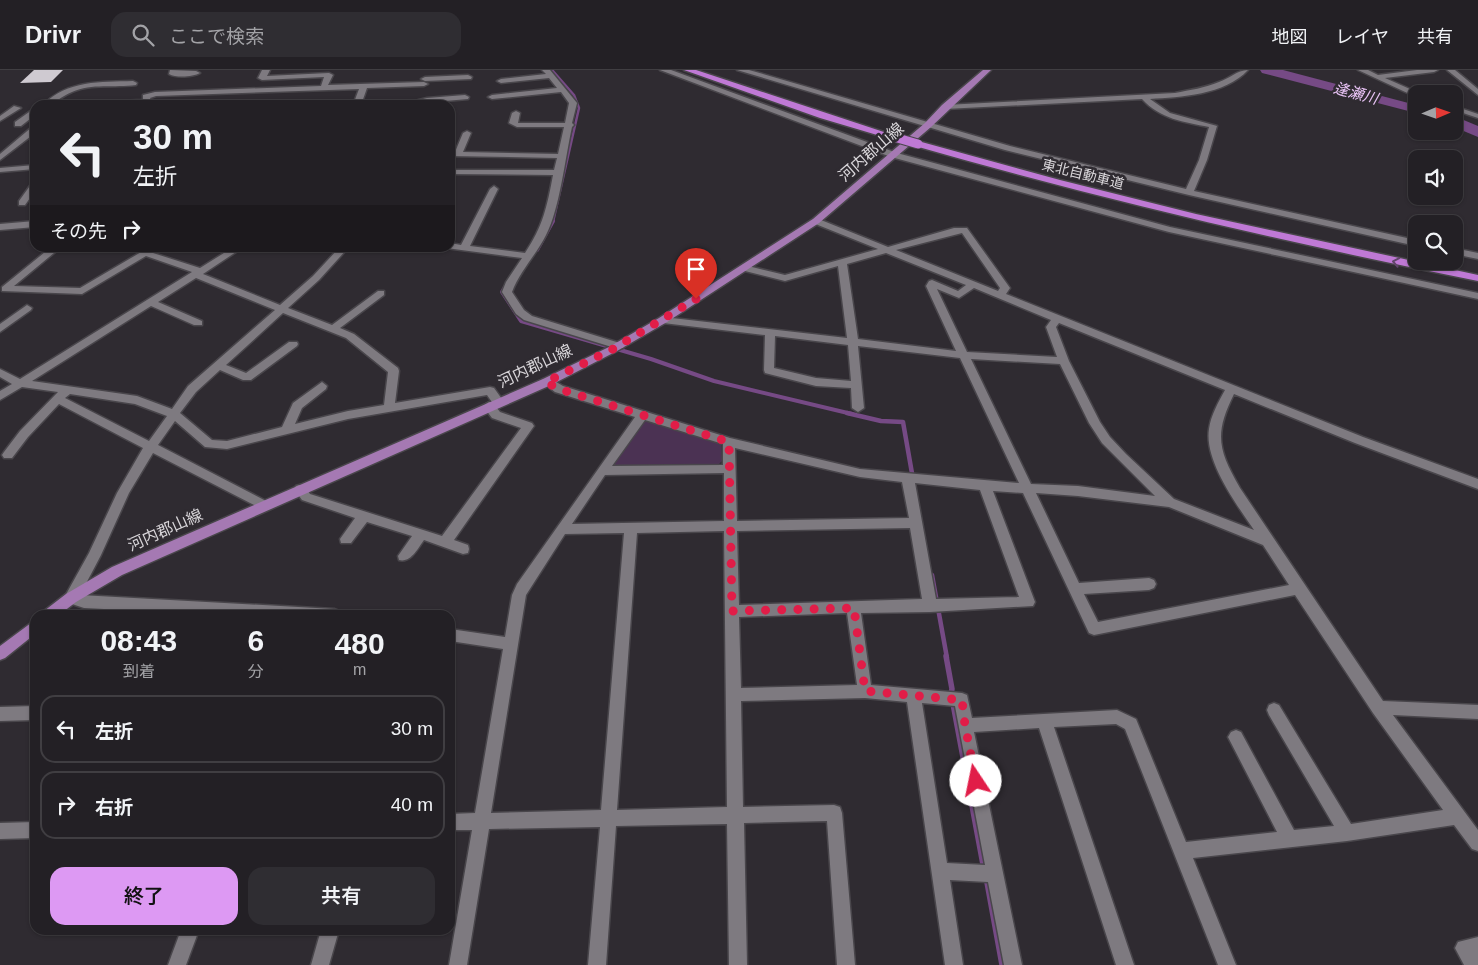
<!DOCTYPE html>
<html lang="ja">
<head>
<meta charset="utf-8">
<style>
  :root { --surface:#232025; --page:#2f2d32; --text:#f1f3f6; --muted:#a3a3a7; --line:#403e42; --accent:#dd99f3 }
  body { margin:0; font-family:Helvetica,"Noto Sans JP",sans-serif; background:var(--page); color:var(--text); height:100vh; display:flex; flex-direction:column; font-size:19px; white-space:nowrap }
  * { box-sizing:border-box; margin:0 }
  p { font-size:16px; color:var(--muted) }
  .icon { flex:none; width:28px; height:28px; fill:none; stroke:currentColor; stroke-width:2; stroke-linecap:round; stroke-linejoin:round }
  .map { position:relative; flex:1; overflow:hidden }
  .side { position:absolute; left:30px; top:540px; width:425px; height:325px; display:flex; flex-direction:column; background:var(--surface); border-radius:15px; box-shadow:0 1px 4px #0004,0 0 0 1px var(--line) }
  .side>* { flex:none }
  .guide { position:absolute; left:30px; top:30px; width:425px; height:152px; border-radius:15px; box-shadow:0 1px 4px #0004,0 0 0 1px var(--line); background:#232025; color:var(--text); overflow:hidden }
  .needle { width:32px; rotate:88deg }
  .tools { position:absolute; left:1408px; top:15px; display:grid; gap:10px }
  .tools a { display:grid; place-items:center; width:55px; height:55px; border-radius:10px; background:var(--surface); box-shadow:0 1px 4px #0004,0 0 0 1px var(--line); font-size:25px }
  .pin { position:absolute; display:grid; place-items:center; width:42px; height:42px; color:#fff; margin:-51px -21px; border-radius:50% 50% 50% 0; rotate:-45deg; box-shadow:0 0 5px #0007 }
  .pin .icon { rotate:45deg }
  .me { position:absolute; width:55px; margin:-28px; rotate:349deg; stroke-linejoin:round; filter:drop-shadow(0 0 4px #0008) }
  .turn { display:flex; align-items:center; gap:18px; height:105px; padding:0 20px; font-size:22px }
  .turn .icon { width:65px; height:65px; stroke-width:2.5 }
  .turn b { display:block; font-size:35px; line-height:42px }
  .then { display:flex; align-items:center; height:48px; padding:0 20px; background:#0003; gap:10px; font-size:19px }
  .eta { display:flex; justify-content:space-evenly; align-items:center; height:85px; text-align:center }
  .eta b { font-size:30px; font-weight:600; line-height:35px }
  .cta { display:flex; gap:10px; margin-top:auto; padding:10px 20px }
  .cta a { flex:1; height:58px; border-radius:15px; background:var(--accent); color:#111; font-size:20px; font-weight:600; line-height:58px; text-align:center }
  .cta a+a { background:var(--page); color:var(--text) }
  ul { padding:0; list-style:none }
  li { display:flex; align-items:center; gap:15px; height:68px; margin:0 10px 8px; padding:0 10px; border:2px solid var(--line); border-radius:15px }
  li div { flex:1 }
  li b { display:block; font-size:19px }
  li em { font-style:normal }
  header { display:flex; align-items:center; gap:30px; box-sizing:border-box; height:70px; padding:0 25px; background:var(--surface); border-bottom:1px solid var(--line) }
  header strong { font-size:24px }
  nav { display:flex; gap:28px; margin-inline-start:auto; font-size:18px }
  .search { width:350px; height:45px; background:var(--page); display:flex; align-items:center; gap:12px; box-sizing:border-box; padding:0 18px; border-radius:15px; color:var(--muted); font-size:19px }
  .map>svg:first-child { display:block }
</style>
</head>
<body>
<header>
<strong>Drivr</strong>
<div class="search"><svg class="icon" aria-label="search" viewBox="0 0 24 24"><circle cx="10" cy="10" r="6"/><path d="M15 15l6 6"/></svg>ここで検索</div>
<nav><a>地図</a><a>レイヤ</a><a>共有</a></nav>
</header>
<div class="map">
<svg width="1478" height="895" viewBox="0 0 1478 895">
  <rect width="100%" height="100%" fill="#2f2b31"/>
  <path fill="#4b3253" d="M 649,350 L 721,372 L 722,391 L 717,396 L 618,398 L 613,394 L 641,353 Z"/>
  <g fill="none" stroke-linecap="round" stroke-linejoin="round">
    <path stroke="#764a85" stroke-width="2.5" d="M 552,0 L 574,25 L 579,38 L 553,152"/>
    <g stroke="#764a85" stroke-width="4">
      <path d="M 537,180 L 553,151"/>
      <path d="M 505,217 L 502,222 L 521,251 L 651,289 L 714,311 L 852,344"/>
    </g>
    <g stroke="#764a85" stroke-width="4.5">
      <path d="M 847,343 L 881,351 L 903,352 L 913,409"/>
      <path d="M 932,505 L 947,588"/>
    </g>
    <g stroke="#764a85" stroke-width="5.5">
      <path d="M 946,586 L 952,619 L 951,623 L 984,800"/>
      <path d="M 986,807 L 1002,895"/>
    </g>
    <g fill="#764a85" fill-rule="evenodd">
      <path d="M 1260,0 L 1283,0 L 1416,35 L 1416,43 L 1262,3 Z"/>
      <path d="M 1454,46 L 1478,56 L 1478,67 L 1454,57 Z"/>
    </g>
  </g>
  <path fill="#cfcad1" d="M 34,0 L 63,0 L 51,12 L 20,13 Z"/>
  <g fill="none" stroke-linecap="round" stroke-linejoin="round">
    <defs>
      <g id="minor">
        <path d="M 170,0 L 196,1 L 200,3 C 193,7 176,8 169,4 Z"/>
        <path d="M 262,0 L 270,0 L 267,6 L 329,3 L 333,5 L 328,15 L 424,12 L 428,14 L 424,16 L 367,18 L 361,35 L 353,35 L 359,19 L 156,26 L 150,28 L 153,35 L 62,35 L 66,33 L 143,30 L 143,25 L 155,22 L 321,16 L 324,7 L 262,10 L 258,8 Z"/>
        <path d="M 542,0 L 550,0 L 577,33 L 572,53 L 574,55 L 572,57 C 565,88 560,138 546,165 C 536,185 520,201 512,222 L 524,240 L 532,246 L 623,274 L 624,276 L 623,278 L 615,278 L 524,250 L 516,244 L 502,222 L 506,212 L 522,188 L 446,178 L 450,178 L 450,173 L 461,175 L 490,119 L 494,116 L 498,119 L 470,176 L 525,183 C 543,156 547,137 553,105 L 450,104 L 450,100 L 554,100 L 557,88 L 450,86 L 450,82 L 455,82 L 463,63 L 467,61 L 471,63 L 463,82 L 558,84 L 564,57 L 517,57 L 509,53 L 512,43 L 516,41 L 520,43 L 518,53 L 565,53 L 569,33 L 561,22 L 492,29 L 488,27 L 492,25 L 557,18 L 549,8 L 501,13 L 497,11 L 501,9 L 546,4 Z"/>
        <path d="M 660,0 L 671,0 L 897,83 L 1170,157 L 1478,223 L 1478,229 L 1169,162 L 891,87 Z"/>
        <path d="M 737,0 L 749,0 L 1010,76 L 1186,119 L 1199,90 L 1209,57 C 1184,52 1160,49 1142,29 L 945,39 L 941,37 L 945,35 L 1175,23 C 1190,20 1205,18 1219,12 C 1229,9 1237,0 1248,0 C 1225,25 1180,27 1150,29 L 1170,43 L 1217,56 L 1207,90 L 1194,121 L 1416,170 L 1416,176 L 1189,125 L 1005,80 Z"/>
        <path d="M 1358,0 L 1368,0 L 1378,5 L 1417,0 L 1438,0 L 1434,2 L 1385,8 L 1419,23 L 1416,24 L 1416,27 Z"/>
        <path d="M 1447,0 L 1455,0 L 1478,19 L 1478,25 Z"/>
        <path d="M 468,5 L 472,7 L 471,9 L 425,11 L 421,9 L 425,7 Z"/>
        <path d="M 133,11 L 137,13 L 136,15 C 114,18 92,13 72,22 C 61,26 55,35 43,35 C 67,10 101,12 133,11 Z"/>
        <path d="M 465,25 L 469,27 L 468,29 L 399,35 L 427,28 Z"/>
        <path d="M 14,36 L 21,38 L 0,51 L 0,46 Z"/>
        <path d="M 1454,36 L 1478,44 L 1478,48 L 1454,40 Z"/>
        <path d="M 32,40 L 35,40 L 35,45 L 21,56 L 15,56 L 15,52 Z"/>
        <path d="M 32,57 L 35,57 L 35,63 L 0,90 L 0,84 Z"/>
        <path d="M 35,95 L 35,99 L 0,102 L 0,98 Z"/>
        <path d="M 35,112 L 35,121 L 25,135 L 19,135 L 19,131 L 32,113 Z"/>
        <path d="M 816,148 L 888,177 L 954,158 L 967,158 L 1010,218 L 1006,224 L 1363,367 L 1478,409 L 1478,419 L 1355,373 L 1234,324 C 1214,364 1218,380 1240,418 L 1383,631 L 1478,635 L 1478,649 L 1393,645 L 1478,760 L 1478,781 L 1472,779 L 1454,755 L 1347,771 L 1193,788 L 1236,895 L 1218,895 L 1125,659 L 1116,654 L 1054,657 L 1134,895 L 1116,895 L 1039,658 L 974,662 L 1022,895 L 1004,895 L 988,812 L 950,810 L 963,895 L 945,895 L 907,632 L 865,628 L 741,631 L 743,737 L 834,735 L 840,737 L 842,743 L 855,895 L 837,895 L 827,751 L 744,753 L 747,895 L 729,895 L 727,754 L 616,756 L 606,895 L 588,895 L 600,757 L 489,759 L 467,895 L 449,895 L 472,760 L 450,760 L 450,744 L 475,743 L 503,579 L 450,571 L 450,559 L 505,567 L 512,525 L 517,514 L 635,347 L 555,322 L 542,312 L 543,309 L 551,309 L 563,316 L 730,368 L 860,399 L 1019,413 L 960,288 L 858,276 L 864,338 L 858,342 L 852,338 L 851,318 L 816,316 L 765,303 L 764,300 L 765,265 L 663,253 L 658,250 L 663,247 L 847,268 L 838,196 L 785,211 L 741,200 L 739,198 L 744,195 L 785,205 L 878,179 L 813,153 L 812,151 ZM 962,163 L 1000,218 L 998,221 L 896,180 ZM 886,183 L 966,215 L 958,221 L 932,210 L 929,211 L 926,216 L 956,281 L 858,269 L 847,194 ZM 974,218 L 1051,250 L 1046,257 L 1057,287 L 967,282 L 937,219 L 959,228 ZM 1059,253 L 1225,320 C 1218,333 1211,345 1209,359 C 1204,391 1237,435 1254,460 L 1174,429 L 1126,384 L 1110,367 L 1100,352 L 1069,291 L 1056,257 ZM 775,266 L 848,275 L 851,311 L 816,308 L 774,298 ZM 971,289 L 1060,294 L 1089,353 L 1102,373 L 1155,426 L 1078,416 L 1031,414 ZM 645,350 L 723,374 L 723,395 L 612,396 ZM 735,378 L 860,407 L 902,412 L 909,448 L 737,451 ZM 724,403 L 724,451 L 572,454 L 605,405 ZM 915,413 L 980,420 L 1019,527 L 936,529 ZM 993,421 L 1023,423 L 1089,563 L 1094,565 L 1295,525 L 1373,643 L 1443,740 L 1351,754 L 1279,635 L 1274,633 L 1269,635 L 1267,640 L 1269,645 L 1334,756 L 1294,760 L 1241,662 L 1236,660 L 1231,662 L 1228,667 L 1277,762 L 1186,772 L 1136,649 L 1117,640 L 972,648 L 967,625 L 962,623 L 871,615 L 861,543 L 930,542 L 1033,536 L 1035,532 ZM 1036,423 L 1078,426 L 1169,437 L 1263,475 L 1289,515 L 1098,552 L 1084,524 L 1149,520 L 1154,518 L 1156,514 L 1154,510 L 1149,508 L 1079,513 ZM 910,458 L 922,529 L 739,535 L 737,461 ZM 724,461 L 727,737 L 617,740 L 637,463 ZM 624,463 L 601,740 L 491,743 L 526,525 L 565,464 ZM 847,543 L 857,615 L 741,618 L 739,547 ZM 922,633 L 955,636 L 985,795 L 947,793 Z"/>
        <path d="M 35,151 L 35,157 L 0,160 L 0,154 Z"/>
        <path d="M 50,178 L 60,178 L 14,216 L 80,218 L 148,178 L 158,178 L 153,183 L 200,198 L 232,178 L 242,178 L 203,204 L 280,235 L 313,206 L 339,178 L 348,178 L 319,210 L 288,238 L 332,255 L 378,221 L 384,221 L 384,225 L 340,258 L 354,264 L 398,298 L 399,301 L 395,333 L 490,317 L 494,318 L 504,332 L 502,335 L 494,335 L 487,325 L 348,349 L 227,379 L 205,377 L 175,351 L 158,375 L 268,432 L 270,435 L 268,438 L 260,438 L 153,383 L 129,423 L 101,485 L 80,525 L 334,539 L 339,541 L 341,545 L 223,545 L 84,538 L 66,532 L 64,528 L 89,483 L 117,423 L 143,378 L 59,334 L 28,367 L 12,388 L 4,388 L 2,385 L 4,382 L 20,361 L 58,322 L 22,317 L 0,330 L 0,321 L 12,314 L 0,307 L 0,299 L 20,309 L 192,202 L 146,186 L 82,224 L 2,221 L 2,217 ZM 196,208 L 275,240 L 188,316 L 172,339 L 137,326 L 32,311 L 151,236 L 194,255 L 202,255 L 202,251 L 158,232 ZM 283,243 L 346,268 L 388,302 L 384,335 L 348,341 L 295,354 L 302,338 L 326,319 L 327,316 L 322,312 L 293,333 L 282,357 L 227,371 L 212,370 L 180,343 L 196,322 L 220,300 L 243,310 L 251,310 L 297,276 L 298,274 L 297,272 L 289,272 L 246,303 L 226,295 ZM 70,324 L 135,334 L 167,346 L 149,371 L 65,328 Z"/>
        <path d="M 1454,178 L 1478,183 L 1478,189 L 1454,184 Z"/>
        <path d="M 27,235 L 32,238 L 31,240 L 0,262 L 0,254 Z"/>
        <path d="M 489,332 L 493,333 L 500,342 L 532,353 L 534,356 L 454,470 L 468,475 L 469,479 L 468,483 L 463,484 L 424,470 C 418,478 411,493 399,490 L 398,486 L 412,466 L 367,452 L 351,473 L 341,473 L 340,469 L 355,448 L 302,430 L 294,419 L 296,416 C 304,413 306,418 310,424 L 442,466 L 521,358 L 492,348 L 483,336 Z"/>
        <path d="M 35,636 L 35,650 L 0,651 L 0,637 Z"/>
        <path d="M 35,752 L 35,768 L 0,769 L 0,753 Z"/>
        <path d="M 181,860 L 199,860 L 186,895 L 168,895 Z"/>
        <path d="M 321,860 L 339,860 L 329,895 L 311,895 Z"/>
        <path d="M 1478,867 L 1478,895 L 1464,895 L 1455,878 L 1458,872 Z"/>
      </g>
      <g id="major">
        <path d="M 983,0 L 991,0 L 931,57 L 819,153 L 667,252 L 617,281 L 551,315 L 122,505 L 76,532 L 59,545 L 42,545 L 44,541 L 66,524 L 112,497 L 543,309 L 609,277 L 659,248 L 813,149 L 925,53 L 942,35 Z"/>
        <path d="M 35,550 L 35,564 L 5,588 L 0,590 L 0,576 Z"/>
      </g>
      <g id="highway">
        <path d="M 684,0 L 696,0 L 899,67 L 894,70 L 820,48 Z"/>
        <path d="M 918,71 L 1060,110 L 1196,144 L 1478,205 L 1478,211 C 1288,173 1101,129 915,76 L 913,74 Z"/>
      </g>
    </defs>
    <use href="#minor" stroke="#49464b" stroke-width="3"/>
    <use href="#major" stroke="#49464b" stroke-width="3"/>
    <use href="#highway" stroke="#49464b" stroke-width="3"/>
    <use href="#minor" fill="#7e7a80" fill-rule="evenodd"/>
    <use href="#major" fill="#a579b3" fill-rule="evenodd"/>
    <use href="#highway" fill="#bf79d5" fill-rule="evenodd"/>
    <defs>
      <path id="highway-bridge" d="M 894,67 L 918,74"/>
    </defs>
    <use href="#highway-bridge" stroke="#49464b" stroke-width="11" stroke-linecap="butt"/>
    <use href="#highway-bridge" stroke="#bf79d5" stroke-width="9"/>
  </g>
  <defs><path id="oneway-chevron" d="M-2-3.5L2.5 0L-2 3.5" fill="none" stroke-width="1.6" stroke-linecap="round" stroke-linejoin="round" transform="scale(1.25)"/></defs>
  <use stroke="#61466a" href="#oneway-chevron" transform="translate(1396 192) rotate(-169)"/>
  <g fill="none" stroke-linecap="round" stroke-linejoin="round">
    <path stroke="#e11d48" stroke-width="9" stroke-dasharray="0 16.2" d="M 696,229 L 613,279 L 546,312 L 559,319 L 729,372 L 732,541 L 854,538 L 865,621 L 962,630 L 965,655 L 976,711"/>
  </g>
  <g text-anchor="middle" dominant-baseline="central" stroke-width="5" stroke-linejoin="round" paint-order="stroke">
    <g font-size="14" fill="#d9d6da" stroke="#2f2b31">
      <text transform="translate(1083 104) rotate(14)">東北自動車道</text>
    </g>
    <g font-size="15" font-style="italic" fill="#ebc5f8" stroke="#2f2b31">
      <text transform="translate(1356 23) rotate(15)">逢瀬川</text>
    </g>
    <g font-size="16" fill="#d9d6da" stroke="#2f2b31">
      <text transform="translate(871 82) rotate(-41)">河内郡山線</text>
      <text transform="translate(535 296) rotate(-25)">河内郡山線</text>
      <text transform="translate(165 460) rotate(-24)">河内郡山線</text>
    </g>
  </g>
</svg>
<div class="tools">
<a><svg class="needle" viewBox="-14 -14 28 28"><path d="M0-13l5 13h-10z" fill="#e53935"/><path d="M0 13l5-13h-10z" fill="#a3a3a7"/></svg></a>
<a><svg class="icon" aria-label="sound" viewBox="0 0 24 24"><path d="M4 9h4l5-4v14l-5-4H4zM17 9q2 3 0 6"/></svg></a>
<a><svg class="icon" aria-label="search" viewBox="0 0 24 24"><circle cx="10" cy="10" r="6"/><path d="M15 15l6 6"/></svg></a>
</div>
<div class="pin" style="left:696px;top:229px;background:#d93025"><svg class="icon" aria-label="arrive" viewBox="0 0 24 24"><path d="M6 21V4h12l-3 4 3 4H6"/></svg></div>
<svg class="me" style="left:976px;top:711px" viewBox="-20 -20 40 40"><circle r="19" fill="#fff"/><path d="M0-13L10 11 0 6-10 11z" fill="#e11d48"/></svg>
<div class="guide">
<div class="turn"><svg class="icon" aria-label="left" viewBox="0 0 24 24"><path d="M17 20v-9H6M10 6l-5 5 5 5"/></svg><div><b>30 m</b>左折</div></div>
<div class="then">その先<svg class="icon" aria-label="right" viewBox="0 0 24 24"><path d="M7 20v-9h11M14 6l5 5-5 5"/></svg></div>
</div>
<section class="side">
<div class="eta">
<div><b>08:43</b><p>到着</p></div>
<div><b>6</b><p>分</p></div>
<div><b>480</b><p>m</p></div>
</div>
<ul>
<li><svg class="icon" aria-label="left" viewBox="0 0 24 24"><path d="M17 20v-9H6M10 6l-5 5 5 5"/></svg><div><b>左折</b></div><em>30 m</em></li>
<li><svg class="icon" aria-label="right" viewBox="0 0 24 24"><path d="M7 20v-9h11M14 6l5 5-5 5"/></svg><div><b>右折</b></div><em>40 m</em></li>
</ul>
<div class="cta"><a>終了</a><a>共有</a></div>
</section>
</div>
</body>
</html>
